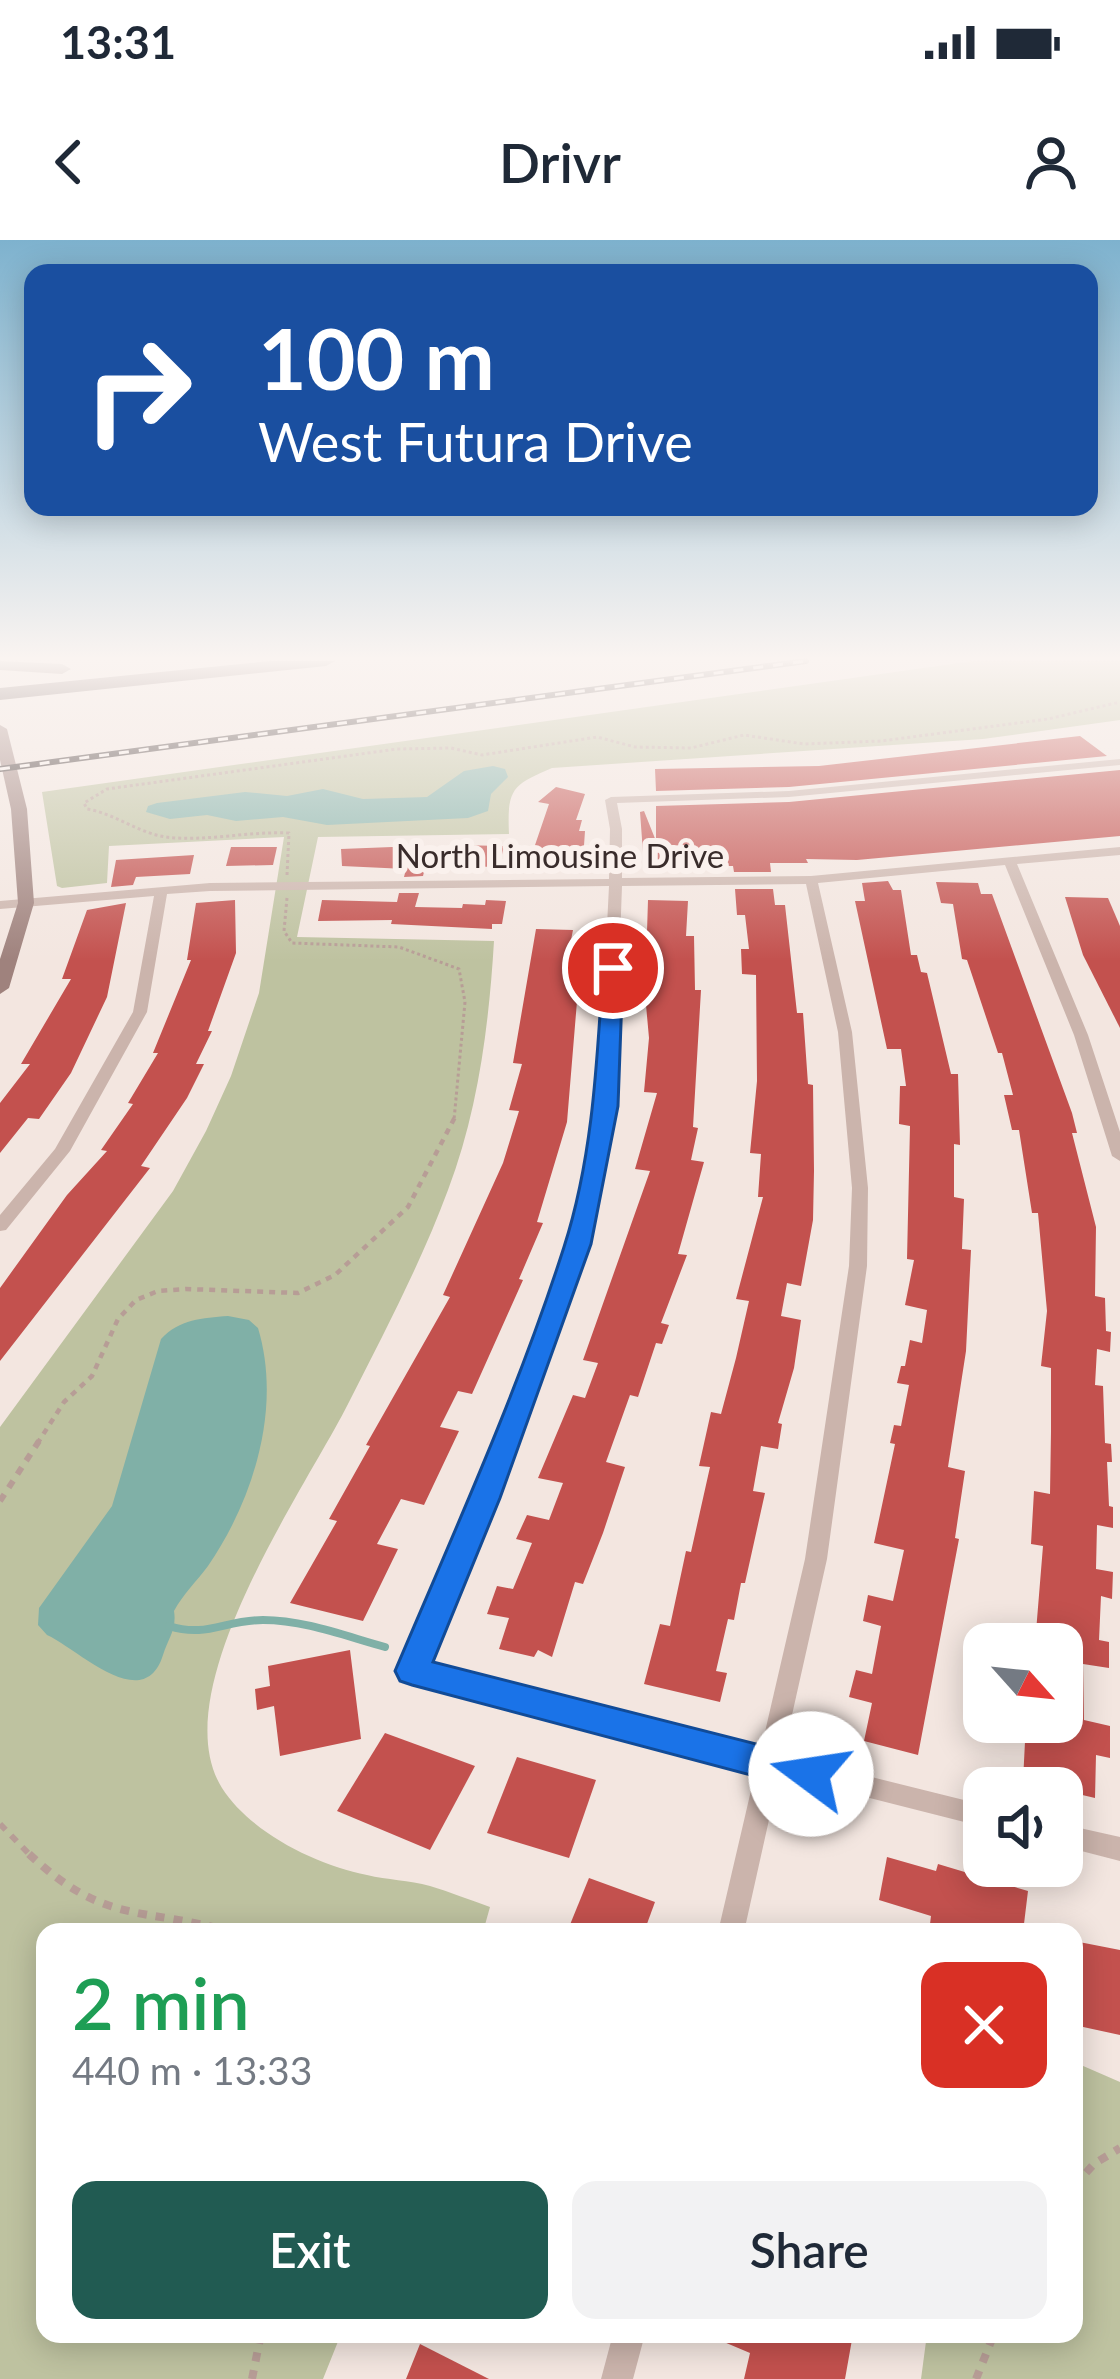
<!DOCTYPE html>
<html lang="en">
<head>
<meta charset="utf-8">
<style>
  :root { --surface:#fff; --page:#f2f2f3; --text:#1f2937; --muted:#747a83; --accent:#215b52 }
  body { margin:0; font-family:Lato,sans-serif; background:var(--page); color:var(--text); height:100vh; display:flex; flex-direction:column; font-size:45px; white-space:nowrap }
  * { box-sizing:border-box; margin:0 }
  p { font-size:39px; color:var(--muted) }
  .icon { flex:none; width:66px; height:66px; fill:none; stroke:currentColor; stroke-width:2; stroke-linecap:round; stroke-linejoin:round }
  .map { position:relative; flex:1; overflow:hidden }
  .drawer { position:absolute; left:36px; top:1683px; width:1047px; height:420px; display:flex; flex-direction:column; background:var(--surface); border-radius:24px; box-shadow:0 6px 30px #0003 }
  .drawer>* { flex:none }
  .guide { position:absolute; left:24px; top:24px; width:1074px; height:252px; border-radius:24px; box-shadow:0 6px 30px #0003; background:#1a4fa0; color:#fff; overflow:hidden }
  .needle { width:78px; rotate:117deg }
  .buttons { position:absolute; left:963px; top:1383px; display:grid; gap:24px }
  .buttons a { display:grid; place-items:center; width:120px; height:120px; border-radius:24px; background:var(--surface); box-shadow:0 6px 30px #0003; font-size:60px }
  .pin { position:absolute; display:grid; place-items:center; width:102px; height:102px; color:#fff; margin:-51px; border:6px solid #fff; border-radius:50%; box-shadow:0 3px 12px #0007 }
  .me { position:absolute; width:132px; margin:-66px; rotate:284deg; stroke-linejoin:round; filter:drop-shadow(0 0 9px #0008) }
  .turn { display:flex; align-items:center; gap:42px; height:252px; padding:0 36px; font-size:54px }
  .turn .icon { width:156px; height:156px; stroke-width:2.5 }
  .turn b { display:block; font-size:84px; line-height:102px }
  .round { display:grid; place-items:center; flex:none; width:126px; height:126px; border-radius:24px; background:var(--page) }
  .head { display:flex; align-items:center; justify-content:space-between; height:204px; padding:0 36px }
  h1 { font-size:72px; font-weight:600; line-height:90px; color:#1e9e55 }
  .primary-button { display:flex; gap:24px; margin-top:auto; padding:24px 36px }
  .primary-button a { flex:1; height:138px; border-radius:24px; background:var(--accent); color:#fff; font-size:48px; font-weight:600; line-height:138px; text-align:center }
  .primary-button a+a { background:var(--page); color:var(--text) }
  .status { display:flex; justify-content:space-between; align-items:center; height:84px; padding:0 60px; background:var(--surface); direction:ltr }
  .status svg { height:33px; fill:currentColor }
  header { display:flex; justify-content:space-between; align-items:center; height:156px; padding:0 36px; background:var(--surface); font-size:54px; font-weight:600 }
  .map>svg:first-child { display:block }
</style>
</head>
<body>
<div class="status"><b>13:31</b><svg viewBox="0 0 49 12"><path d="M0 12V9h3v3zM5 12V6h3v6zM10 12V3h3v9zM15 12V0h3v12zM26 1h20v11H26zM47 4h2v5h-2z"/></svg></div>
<header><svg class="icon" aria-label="back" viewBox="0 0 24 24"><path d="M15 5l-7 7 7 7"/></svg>Drivr<svg class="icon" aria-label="person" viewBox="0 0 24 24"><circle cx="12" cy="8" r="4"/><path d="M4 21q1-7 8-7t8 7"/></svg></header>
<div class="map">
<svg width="1120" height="2139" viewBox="0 0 1120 2139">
  <rect width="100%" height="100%" fill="#f3e6e0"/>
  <g fill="#bec2a0">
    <path d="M 973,421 L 1120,421 L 1120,480 L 983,499 L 552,528 C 512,545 507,549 509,594 L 318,597 L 297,697 L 494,701 C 489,785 478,871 448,950 C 421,1023 383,1095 348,1164 C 304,1251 162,1452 222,1548 C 251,1593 316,1625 367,1635 C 387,1640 409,1640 430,1646 C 450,1652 470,1660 490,1667 L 483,1692 L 45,1692 L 45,2094 L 341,2094 L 323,2139 L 0,2139 L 0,1187 L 173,951 L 206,891 L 231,836 L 259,753 L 284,597 L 109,606 L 107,643 L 62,648 L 57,646 L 42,552 Z"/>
    <path d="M 1074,1822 L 1120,1842 L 1120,2139 L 921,2139 L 927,2094 L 1074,2094 Z"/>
  </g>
  <g fill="#80b0a7">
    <path d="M 493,526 L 505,529 L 508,537 L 491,554 L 488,571 L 468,578 L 327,585 L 283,577 L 236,581 L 207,575 L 170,579 L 146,572 L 148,566 L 157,563 L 245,552 L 287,556 L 323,549 L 363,559 L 427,557 L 464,531 Z"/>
    <path d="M 228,1076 L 249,1080 L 258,1088 C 282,1167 254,1259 208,1326 C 197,1341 183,1354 174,1371 C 177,1389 168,1399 163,1415 C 144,1476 78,1409 47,1395 L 38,1385 L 39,1368 L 112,1266 L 161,1099 C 180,1079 202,1078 228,1076 Z"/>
  </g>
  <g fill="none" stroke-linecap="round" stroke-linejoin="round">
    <path stroke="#80b0a7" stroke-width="8" d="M 169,1386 C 207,1398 224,1380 263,1380 C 304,1380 345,1396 385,1407"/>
  </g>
  <g fill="#c3514e">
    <path d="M 1080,496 L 1107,516 L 789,547 L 656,551 L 655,529 L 819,526 Z"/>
    <path d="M 1120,530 L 1120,596 L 857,620 L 806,619 L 808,623 L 770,623 L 771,632 L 734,632 L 733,626 L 644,626 L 640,572 L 644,571 L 656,601 L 656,566 L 789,562 Z"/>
    <path d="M 556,547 L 585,554 L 576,580 L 582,580 L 579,591 L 585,591 L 583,620 L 573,620 L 572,628 L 539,628 L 542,608 L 534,608 L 549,564 L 538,562 Z"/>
    <path d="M 455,605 L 504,606 L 499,627 L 450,626 Z"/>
    <path d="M 231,607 L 277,607 L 273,625 L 226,626 Z"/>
    <path d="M 392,607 L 442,610 L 435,628 L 425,628 L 423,636 L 404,637 L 406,629 L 342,626 L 341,609 Z"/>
    <path d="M 194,615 L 190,634 L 136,637 L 133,645 L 111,647 L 116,620 Z"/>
    <path d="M 888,641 L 893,650 L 901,650 L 911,715 L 917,715 L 921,732 L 927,733 L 951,834 L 958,834 L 960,905 L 954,904 L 954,957 L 964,959 L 962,1009 L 971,1010 L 966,1111 L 948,1227 L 965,1231 L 955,1298 L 959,1299 L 918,1515 L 864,1501 L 872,1463 L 849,1457 L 856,1430 L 872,1434 L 881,1386 L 863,1381 L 868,1355 L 893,1361 L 904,1310 L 874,1303 L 895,1204 L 890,1203 L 894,1185 L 901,1186 L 909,1145 L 897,1143 L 901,1126 L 905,1126 L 910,1100 L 922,1103 L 927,1070 L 905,1065 L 914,1020 L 907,1019 L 910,886 L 899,884 L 900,846 L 906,846 L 901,809 L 887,809 L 855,661 L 865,661 L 862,643 Z"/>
    <path d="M 936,642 L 978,643 L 981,654 L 992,654 L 1072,873 L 1077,893 L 1072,893 L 1096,987 L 1095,1056 L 1105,1058 L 1106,1091 L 1111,1092 L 1110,1112 L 1097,1109 L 1095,1145 L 1103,1146 L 1105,1203 L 1111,1204 L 1112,1222 L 1107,1222 L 1109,1266 L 1113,1267 L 1113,1288 L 1097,1285 L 1096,1329 L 1113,1332 L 1112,1359 L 1101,1356 L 1099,1400 L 1109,1402 L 1109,1428 L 1083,1424 L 1084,1480 L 1110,1486 L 1110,1518 L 1096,1515 L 1095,1558 L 1023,1541 L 1026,1482 L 1062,1482 L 1062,1404 L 1035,1404 L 1043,1306 L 1031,1304 L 1034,1251 L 1050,1254 L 1051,1192 L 1051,1128 L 1041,1126 L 1047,1071 L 1038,973 L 1032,973 L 1019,890 L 1012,890 L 1004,855 L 1013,855 L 1002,813 L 998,813 L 967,720 L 962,719 L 953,664 L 941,663 Z"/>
    <path d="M 735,649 L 773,649 L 775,665 L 785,665 L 797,773 L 803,773 L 808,844 L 813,845 L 814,931 L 813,980 L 801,1046 L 787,1043 L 781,1076 L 801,1080 L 794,1128 L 778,1183 L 782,1184 L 778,1209 L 761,1206 L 753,1251 L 765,1253 L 745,1343 L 741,1343 L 734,1380 L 728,1379 L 716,1431 L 727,1433 L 720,1462 L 644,1444 L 660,1384 L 670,1386 L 686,1311 L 691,1312 L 710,1227 L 699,1226 L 711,1172 L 721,1174 L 736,1118 L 749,1061 L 736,1059 L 763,957 L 758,957 L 761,914 L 750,913 L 757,841 L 756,735 L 742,734 L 741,709 L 749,709 L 745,675 L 737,675 Z"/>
    <path d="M 399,653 L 419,653 L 415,667 L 462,668 L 463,664 L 485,665 L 486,660 L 506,661 L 502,684 L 492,684 L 492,689 L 391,684 L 392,680 L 318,681 L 322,660 L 397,662 Z"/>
    <path d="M 1065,657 L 1108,658 L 1120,686 L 1120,788 L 1083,715 Z"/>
    <path d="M 235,660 L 236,713 L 208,791 L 212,791 L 196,824 L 204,824 L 187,858 L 141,926 L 150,928 L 0,1121 L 0,1048 L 67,955 L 107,911 L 101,910 L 133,864 L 128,863 L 158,813 L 153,813 L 191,720 L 187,720 L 196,663 Z"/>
    <path d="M 648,660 L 688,661 L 686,696 L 694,696 L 695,750 L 701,750 L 693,887 L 698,888 L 691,920 L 704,922 L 678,1014 L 687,1015 L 661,1083 L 669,1085 L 662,1104 L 656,1103 L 638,1157 L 630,1155 L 606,1222 L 625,1227 L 603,1293 L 583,1344 L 575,1342 L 552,1417 L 538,1410 L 534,1417 L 499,1409 L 509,1378 L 487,1374 L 497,1346 L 513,1349 L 532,1303 L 516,1299 L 527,1275 L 549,1280 L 563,1243 L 538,1238 L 573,1155 L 585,1158 L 598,1123 L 583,1120 L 650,931 L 635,929 L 657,853 L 644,852 L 649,798 L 646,765 L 654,723 L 646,723 Z"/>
    <path d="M 126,663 L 107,757 L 71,833 L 39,879 L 28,878 L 0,913 L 0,863 L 30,824 L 21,824 L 71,739 L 62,739 L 87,670 Z"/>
    <path d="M 536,689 L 573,690 L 571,700 L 582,701 L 567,882 L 537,982 L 543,983 L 519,1039 L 523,1040 L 472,1154 L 458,1151 L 440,1187 L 459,1191 L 424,1265 L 401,1259 L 377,1304 L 398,1309 L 363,1381 L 290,1363 L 337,1281 L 329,1279 L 370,1206 L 366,1205 L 450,1057 L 443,1055 L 503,923 L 519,871 L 509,870 L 522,824 L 513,823 Z"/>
    <path d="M 350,1410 L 361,1499 L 280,1516 L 274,1466 L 257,1470 L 255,1449 L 270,1446 L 268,1426 Z"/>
    <path d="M 385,1493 L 475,1526 L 430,1610 L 337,1571 Z"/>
    <path d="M 517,1517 L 596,1540 L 569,1618 L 487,1593 Z"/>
    <path d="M 887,1617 L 936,1631 L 938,1624 L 1028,1651 L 1023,1692 L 929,1692 L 931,1676 L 879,1660 Z"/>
    <path d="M 589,1638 L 655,1662 L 644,1692 L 567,1692 Z"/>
    <path d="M 1074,1701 L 1120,1710 L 1120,1795 L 1074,1785 Z"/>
    <path d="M 705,2094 L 853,2094 L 845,2139 L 744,2139 L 750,2113 Z"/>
    <path d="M 420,2104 L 489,2139 L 406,2139 Z"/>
  </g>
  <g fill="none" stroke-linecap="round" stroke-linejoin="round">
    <g stroke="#b79d96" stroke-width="3" stroke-dasharray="3 3" stroke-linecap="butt">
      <path d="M 287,635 L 289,593 C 250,591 203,602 166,597 C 138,593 116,574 87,569 L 84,563 L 107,549 L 397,509 L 451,508 L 482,515 L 597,497 L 635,507 L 691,508 L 744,495 L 804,504 L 881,501 L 1048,479 L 1120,462"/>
      <path d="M 287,658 L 284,691 L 292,703 L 399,707 L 459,729 L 465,762 L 454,880"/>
    </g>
    <path stroke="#b79d96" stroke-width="4.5" stroke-dasharray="6 6" stroke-linecap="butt" d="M 37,1204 L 64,1162 L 92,1136 L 118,1079 L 136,1060 L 158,1051 L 186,1049 L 298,1053 L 335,1035 L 408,967 L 455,877"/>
    <g stroke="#b79d96" stroke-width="6" stroke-dasharray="8 8" stroke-linecap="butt">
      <path d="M 0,1261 L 39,1201"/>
      <path d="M 0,1584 L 32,1617"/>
    </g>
    <g stroke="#b79d96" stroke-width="8" stroke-dasharray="9 9" stroke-linecap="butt">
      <path d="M 29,1614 C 106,1686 141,1666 231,1692"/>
      <path d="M 1074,1946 L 1094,1924 L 1120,1908"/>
      <path d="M 252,2139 L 261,2094"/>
      <path d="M 976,2139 L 994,2094"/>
    </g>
    <g fill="#cbb4ac" fill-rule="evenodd">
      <path d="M 1120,519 L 1120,525 L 789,557 L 617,563 L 622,589 L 622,638 L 811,636 L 1120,607 L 1120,615 L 1017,624 L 1088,795 L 1120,892 L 1120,921 L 1112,916 L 1074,795 L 1005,625 L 818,643 L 852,792 L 868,948 L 867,1026 L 827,1319 L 783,1515 L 984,1565 L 984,1587 L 779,1535 L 744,1692 L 718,1692 L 756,1529 L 412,1441 L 404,1438 L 401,1431 L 474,1257 L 569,1004 L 589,926 L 598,866 L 609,646 L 210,651 L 167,654 L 147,772 L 70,911 L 6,990 L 0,991 L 0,975 L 55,909 L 133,772 L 154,656 L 0,669 L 0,661 L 210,643 L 609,639 L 610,589 L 605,560 L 611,557 L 789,551 ZM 806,644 L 838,792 L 852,948 L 849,1026 L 805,1319 L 761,1509 L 426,1425 L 494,1257 L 587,1004 L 605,926 L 614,866 L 622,646 Z"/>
      <path d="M 1062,1584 L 1120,1597 L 1120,1621 L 1062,1606 Z"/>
      <path d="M 613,2094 L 645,2094 L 633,2139 L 601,2139 Z"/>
    </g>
    <path fill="#9f827d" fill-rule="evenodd" d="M 0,485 L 7,489 L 27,569 L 34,663 L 9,748 L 0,754 L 0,719 L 18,663 L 11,569 L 0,520 Z"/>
    <g fill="#5a4442" fill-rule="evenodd">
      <path d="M 0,421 L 62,424 L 71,429 L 62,434 L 0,430 Z"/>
      <path d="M 270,421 L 335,421 L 326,426 L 0,460 L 0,448 Z"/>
    </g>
    <defs>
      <path id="rail" d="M 0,529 L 806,421"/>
    </defs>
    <use href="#rail" stroke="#392c2b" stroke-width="6"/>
    <use href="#rail" stroke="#faf1ed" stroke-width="3" stroke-dasharray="10" stroke-linecap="butt"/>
  </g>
  <linearGradient id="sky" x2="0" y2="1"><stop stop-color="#7eb2ce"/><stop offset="0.58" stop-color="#faf4f1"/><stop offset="1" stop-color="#faf4f1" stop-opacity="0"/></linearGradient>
  <rect width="1120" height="721" fill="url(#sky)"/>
  <path fill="#1a73e8" stroke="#114b97" stroke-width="3" d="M 613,721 L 623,728 L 618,866 L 591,1004 L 500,1258 L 433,1422 L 811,1518 L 824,1523 L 829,1534 L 824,1546 L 811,1551 L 412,1445 L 400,1441 L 395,1431 C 454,1292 518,1151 564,1007 C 593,917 597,821 603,728 Z"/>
  <g text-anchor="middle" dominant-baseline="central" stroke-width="12" stroke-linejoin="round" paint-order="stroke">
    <g font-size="33" fill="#392c2b" stroke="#faf1ed">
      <text x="560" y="615">North Limousine Drive</text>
    </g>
  </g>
</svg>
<div class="buttons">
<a><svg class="needle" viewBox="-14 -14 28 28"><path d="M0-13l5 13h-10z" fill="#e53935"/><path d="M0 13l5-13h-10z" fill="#747a83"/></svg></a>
<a><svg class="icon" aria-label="sound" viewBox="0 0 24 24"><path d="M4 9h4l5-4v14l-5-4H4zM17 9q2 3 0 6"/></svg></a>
</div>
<div class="pin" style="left:613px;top:728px;background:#d93025"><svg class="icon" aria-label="arrive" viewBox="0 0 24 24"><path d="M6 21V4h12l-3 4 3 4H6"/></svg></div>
<svg class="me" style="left:811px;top:1534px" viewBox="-20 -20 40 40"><circle r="19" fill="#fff"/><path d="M0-13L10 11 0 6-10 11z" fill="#1a73e8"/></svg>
<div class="guide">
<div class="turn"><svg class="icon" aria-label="right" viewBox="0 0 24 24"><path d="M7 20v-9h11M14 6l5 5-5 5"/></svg><div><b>100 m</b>West Futura Drive</div></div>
</div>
<section class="drawer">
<div class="head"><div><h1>2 min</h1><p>440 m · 13:33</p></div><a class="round" style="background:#d93025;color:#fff"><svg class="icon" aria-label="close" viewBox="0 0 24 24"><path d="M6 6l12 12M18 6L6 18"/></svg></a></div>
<div class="primary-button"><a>Exit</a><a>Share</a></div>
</section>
</div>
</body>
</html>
